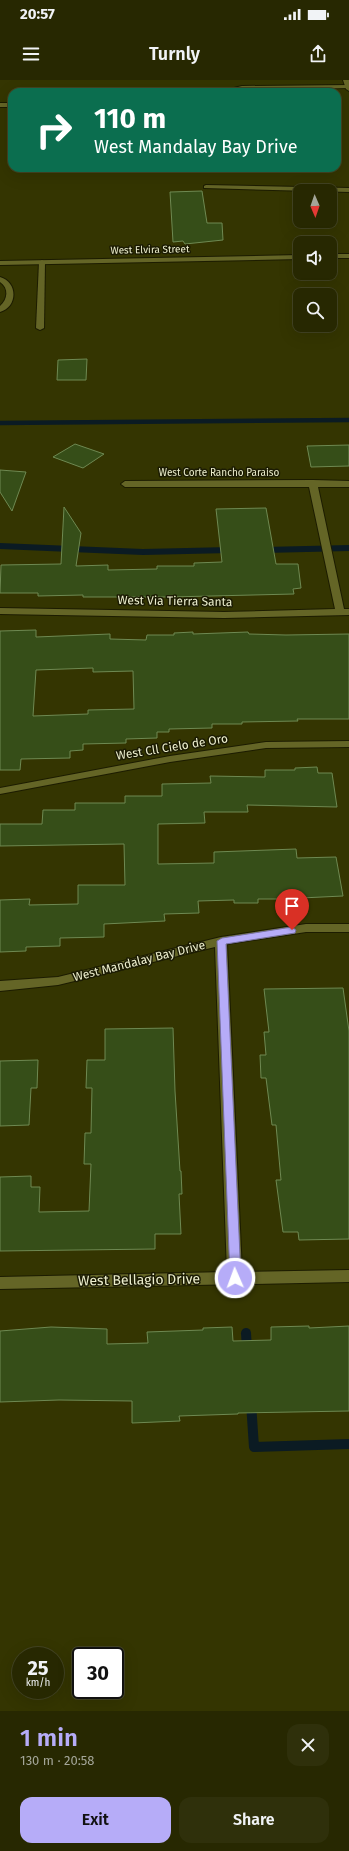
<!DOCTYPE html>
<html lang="en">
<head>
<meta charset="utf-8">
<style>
  :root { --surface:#272801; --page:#2f300b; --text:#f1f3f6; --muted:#a4a699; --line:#434423; --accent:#b6acf8 }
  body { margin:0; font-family:"Fira Sans",sans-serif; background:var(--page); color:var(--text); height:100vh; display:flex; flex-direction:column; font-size:15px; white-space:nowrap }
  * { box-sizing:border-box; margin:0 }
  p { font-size:13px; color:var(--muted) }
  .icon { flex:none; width:22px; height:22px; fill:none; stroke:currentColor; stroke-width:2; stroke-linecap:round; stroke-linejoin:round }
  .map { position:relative; height:1631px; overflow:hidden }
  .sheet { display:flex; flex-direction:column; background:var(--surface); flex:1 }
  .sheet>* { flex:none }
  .guide { position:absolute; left:8px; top:8px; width:333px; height:84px; border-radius:12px; box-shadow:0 4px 16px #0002,0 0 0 1px var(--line); background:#0b6e4f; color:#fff; overflow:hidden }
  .needle { width:26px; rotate:178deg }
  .buttons { position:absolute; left:293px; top:104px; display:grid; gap:8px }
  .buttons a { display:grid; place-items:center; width:44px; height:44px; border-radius:8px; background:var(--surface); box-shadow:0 4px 16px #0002,0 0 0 1px var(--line); font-size:20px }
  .speed { position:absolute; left:12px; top:1567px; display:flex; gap:8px; font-size:20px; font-weight:700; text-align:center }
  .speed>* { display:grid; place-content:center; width:52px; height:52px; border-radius:50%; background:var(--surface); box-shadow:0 4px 16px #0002,0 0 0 1px var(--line); line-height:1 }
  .speed small { font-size:10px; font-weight:400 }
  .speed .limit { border:2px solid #111; border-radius:6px; background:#fff; color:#111 }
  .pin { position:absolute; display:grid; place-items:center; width:34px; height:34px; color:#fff; margin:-41px -17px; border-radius:50% 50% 50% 0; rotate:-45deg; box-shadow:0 0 4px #0007 }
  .pin .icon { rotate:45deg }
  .me { position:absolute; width:44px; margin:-22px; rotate:358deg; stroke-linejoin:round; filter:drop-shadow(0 0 3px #0008) }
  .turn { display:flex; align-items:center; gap:14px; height:84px; padding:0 20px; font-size:18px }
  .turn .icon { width:52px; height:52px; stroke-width:2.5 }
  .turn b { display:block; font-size:28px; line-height:34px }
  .round { display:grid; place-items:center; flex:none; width:42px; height:42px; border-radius:12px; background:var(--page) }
  .summary { display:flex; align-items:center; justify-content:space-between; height:68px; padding:0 20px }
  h1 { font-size:24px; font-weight:600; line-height:30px; color:var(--accent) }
  .button { display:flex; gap:8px; margin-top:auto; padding:8px 20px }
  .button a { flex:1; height:46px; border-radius:12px; background:var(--accent); color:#111; font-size:16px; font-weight:600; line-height:46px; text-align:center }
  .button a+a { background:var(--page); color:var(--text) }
  .status { display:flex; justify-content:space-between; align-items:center; height:28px; padding:0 20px; background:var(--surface); direction:ltr }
  .status svg { height:11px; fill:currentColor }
  header { display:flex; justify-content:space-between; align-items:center; height:52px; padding:0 20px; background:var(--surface); font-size:18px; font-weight:600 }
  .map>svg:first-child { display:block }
</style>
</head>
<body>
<div class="status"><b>20:57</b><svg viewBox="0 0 49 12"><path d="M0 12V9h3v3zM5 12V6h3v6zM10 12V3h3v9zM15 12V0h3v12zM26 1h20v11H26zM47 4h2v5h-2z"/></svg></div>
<header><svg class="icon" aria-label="menu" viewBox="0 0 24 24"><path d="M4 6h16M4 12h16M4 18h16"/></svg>Turnly<svg class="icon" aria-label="share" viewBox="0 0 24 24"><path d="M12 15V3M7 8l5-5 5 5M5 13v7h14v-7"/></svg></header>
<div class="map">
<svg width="349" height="1631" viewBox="0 0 349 1631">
  <rect width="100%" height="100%" fill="#343501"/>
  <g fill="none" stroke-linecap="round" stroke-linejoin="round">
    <path stroke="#0b1b23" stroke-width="4.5" d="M 0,343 L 349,340"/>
    <g stroke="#0b1b23" stroke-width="6">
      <path d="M 0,466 L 143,472 L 230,470"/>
      <path d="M 264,470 L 349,468"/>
    </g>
    <g stroke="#0b1b23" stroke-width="10">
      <path d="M 246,1253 L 247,1269"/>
      <path d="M 251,1323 L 254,1367 L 349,1364"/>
    </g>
  </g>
  <g fill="#364e18" stroke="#6e8952" fill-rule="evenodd">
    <path d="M 202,111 L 207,143 L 222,143 L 223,160 L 185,164 L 183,161 L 173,162 L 170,112 Z"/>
    <path d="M 87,279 L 86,300 L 57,300 L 58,280 Z"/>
    <path d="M 75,364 L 104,374 L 83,388 L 53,377 Z"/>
    <path d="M 349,365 L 349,386 L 311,387 L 307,366 Z"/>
    <path d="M 0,390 L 26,392 L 12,431 L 0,412 Z"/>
    <path d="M 64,427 L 81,453 L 76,486 L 108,485 L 108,490 L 157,489 L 157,486 L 194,486 L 194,483 L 222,482 L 216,429 L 266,428 L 276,484 L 298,484 L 301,508 L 293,509 L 294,514 L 170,517 L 83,517 L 83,515 L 38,516 L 38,513 L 0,513 L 1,485 L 61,484 Z"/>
    <path d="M 36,550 L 36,557 L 110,554 L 110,559 L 146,560 L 147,555 L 174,555 L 174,553 L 193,552 L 193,554 L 248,552 L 249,554 L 286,555 L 349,554 L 349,639 L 297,639 L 298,641 L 242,642 L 242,644 L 212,644 L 212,648 L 169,649 L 169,652 L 157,652 L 157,658 L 126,659 L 126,663 L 83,664 L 83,670 L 70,671 L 70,678 L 21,679 L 20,690 L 0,690 L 0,551 ZM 93,588 L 93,592 L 133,591 L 134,629 L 88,630 L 88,634 L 33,636 L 36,590 Z"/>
    <path d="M 317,687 L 318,693 L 332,693 L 337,727 L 247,725 L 248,732 L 204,732 L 205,743 L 158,744 L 158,784 L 214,783 L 214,772 L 296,769 L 297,778 L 336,777 L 343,816 L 301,818 L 301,819 L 258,819 L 258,823 L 234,823 L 234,820 L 198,821 L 199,833 L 164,834 L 165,841 L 104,844 L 104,857 L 60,858 L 60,866 L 26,867 L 26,871 L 0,872 L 0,820 L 30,819 L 29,825 L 78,824 L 78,805 L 125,805 L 124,764 L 0,766 L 0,744 L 42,744 L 43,730 L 75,730 L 75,723 L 125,723 L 125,716 L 162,716 L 162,704 L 211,703 L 210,696 L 265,697 L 265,690 L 295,690 L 295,688 Z"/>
    <path d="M 343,908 L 349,951 L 349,1159 L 299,1160 L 298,1152 L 283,1152 L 276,1100 L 281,1100 L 276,1045 L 272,1045 L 266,998 L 261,998 L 260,975 L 266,975 L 264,952 L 269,952 L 264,909 Z"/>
    <path d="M 173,948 L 175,1011 L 180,1091 L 181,1091 L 182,1114 L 179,1114 L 181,1154 L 155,1154 L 155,1169 L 0,1171 L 0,1097 L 31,1096 L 31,1107 L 40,1107 L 39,1132 L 89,1131 L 91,1084 L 84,1084 L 85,1053 L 91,1053 L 92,1008 L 86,1008 L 87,980 L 105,980 L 105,949 Z"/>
    <path d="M 38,980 L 37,1008 L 31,1008 L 29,1045 L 0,1046 L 0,981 Z"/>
    <path d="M 309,1246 L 309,1248 L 349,1246 L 349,1331 L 238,1333 L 238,1334 L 179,1336 L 180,1341 L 132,1343 L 132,1321 L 59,1320 L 0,1322 L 0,1251 L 51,1247 L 107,1249 L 107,1264 L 148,1263 L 147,1252 L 203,1250 L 203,1248 L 232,1247 L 233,1261 L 271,1260 L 271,1247 Z"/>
  </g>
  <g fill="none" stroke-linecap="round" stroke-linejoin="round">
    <defs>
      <g id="lane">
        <path d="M 349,5 L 348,8 L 222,11 L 242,6 Z"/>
        <rect x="0" y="23" width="12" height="4"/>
        <path d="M 206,105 L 349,108 L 349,112 L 204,108 L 204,106 Z"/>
        <path d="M 42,180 L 45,182 L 44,248 L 40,250 L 36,248 L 39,182 Z"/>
        <path d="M 0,197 C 18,202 18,227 0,232 L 0,226 C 8,219 9,208 0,202 Z"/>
      </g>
      <g id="street">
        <path d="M 343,0 L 349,0 L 349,11 L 346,9 Z"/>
        <rect x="330" y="174" width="19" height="4"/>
        <path d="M 300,175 L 300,179 L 0,185 L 0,181 Z"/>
        <path d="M 313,400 L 349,401 L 349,407 L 318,407 L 344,529 L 349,529 L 349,535 L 224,538 L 0,534 L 0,528 L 224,532 L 335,529 L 309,407 L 125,407 L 121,404 L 125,401 Z"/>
        <path d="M 349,661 L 349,667 L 266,668 L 170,682 L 0,714 L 0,708 L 170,676 L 266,662 Z"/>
        <path d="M 306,844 L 349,844 L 349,852 L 306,852 L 227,864 L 242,1192 L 349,1190 L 349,1202 L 0,1209 L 0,1197 L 227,1192 L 215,867 L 58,905 L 0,911 L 0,901 L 58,897 L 221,857 Z"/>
      </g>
    </defs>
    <use href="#lane" stroke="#1c1c00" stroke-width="2"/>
    <use href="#street" stroke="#1c1c00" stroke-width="2"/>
    <use href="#lane" fill="#646526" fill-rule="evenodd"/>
    <use href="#street" fill="#646526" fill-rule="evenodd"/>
  </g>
  <path fill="#b6acf8" stroke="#7670a1" d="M 292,847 L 296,850 L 295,853 L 226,864 L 241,1198 L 239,1202 L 235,1203 L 231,1202 L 230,1198 L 217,861 L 222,858 Z"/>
  <g text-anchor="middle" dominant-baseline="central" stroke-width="3" stroke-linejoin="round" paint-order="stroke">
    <g font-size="10" fill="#eceecd" stroke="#1b1b03">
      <text transform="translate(150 170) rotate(-1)">West Elvira Street</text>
      <text x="219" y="393">West Corte Rancho Paraiso</text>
    </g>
    <g font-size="12" fill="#eceecd" stroke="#1b1b03">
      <text transform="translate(175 521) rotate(1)">West Via Tierra Santa</text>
      <text transform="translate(172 667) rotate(-9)">West Cll Cielo de Oro</text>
      <text transform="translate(139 881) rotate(-14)">West Mandalay Bay Drive</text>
    </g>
    <g font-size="14" fill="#eceecd" stroke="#1b1b03">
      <text transform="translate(139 1200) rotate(-1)">West Bellagio Drive</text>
    </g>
  </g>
</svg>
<div class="buttons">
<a><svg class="needle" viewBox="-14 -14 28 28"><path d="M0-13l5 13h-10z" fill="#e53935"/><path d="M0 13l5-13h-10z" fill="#a4a699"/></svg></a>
<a><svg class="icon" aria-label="sound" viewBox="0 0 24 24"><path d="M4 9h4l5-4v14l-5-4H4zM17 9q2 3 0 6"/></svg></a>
<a><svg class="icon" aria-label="search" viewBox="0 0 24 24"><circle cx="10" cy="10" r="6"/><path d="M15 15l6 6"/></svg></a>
</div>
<div class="speed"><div>25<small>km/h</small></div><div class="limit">30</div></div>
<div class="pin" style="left:292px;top:850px;background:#d93025"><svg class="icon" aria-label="arrive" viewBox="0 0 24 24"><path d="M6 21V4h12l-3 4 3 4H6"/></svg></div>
<svg class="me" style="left:235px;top:1198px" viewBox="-20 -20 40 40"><circle r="17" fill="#b6acf8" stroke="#fff" stroke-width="3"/><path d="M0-11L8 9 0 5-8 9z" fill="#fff"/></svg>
<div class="guide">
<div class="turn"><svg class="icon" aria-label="right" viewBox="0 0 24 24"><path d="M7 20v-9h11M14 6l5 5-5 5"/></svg><div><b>110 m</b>West Mandalay Bay Drive</div></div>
</div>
</div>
<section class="sheet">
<div class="summary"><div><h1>1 min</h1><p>130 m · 20:58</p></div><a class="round"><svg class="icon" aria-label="close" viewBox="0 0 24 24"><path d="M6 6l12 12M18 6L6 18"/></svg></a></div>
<div class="button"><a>Exit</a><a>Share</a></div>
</section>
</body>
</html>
